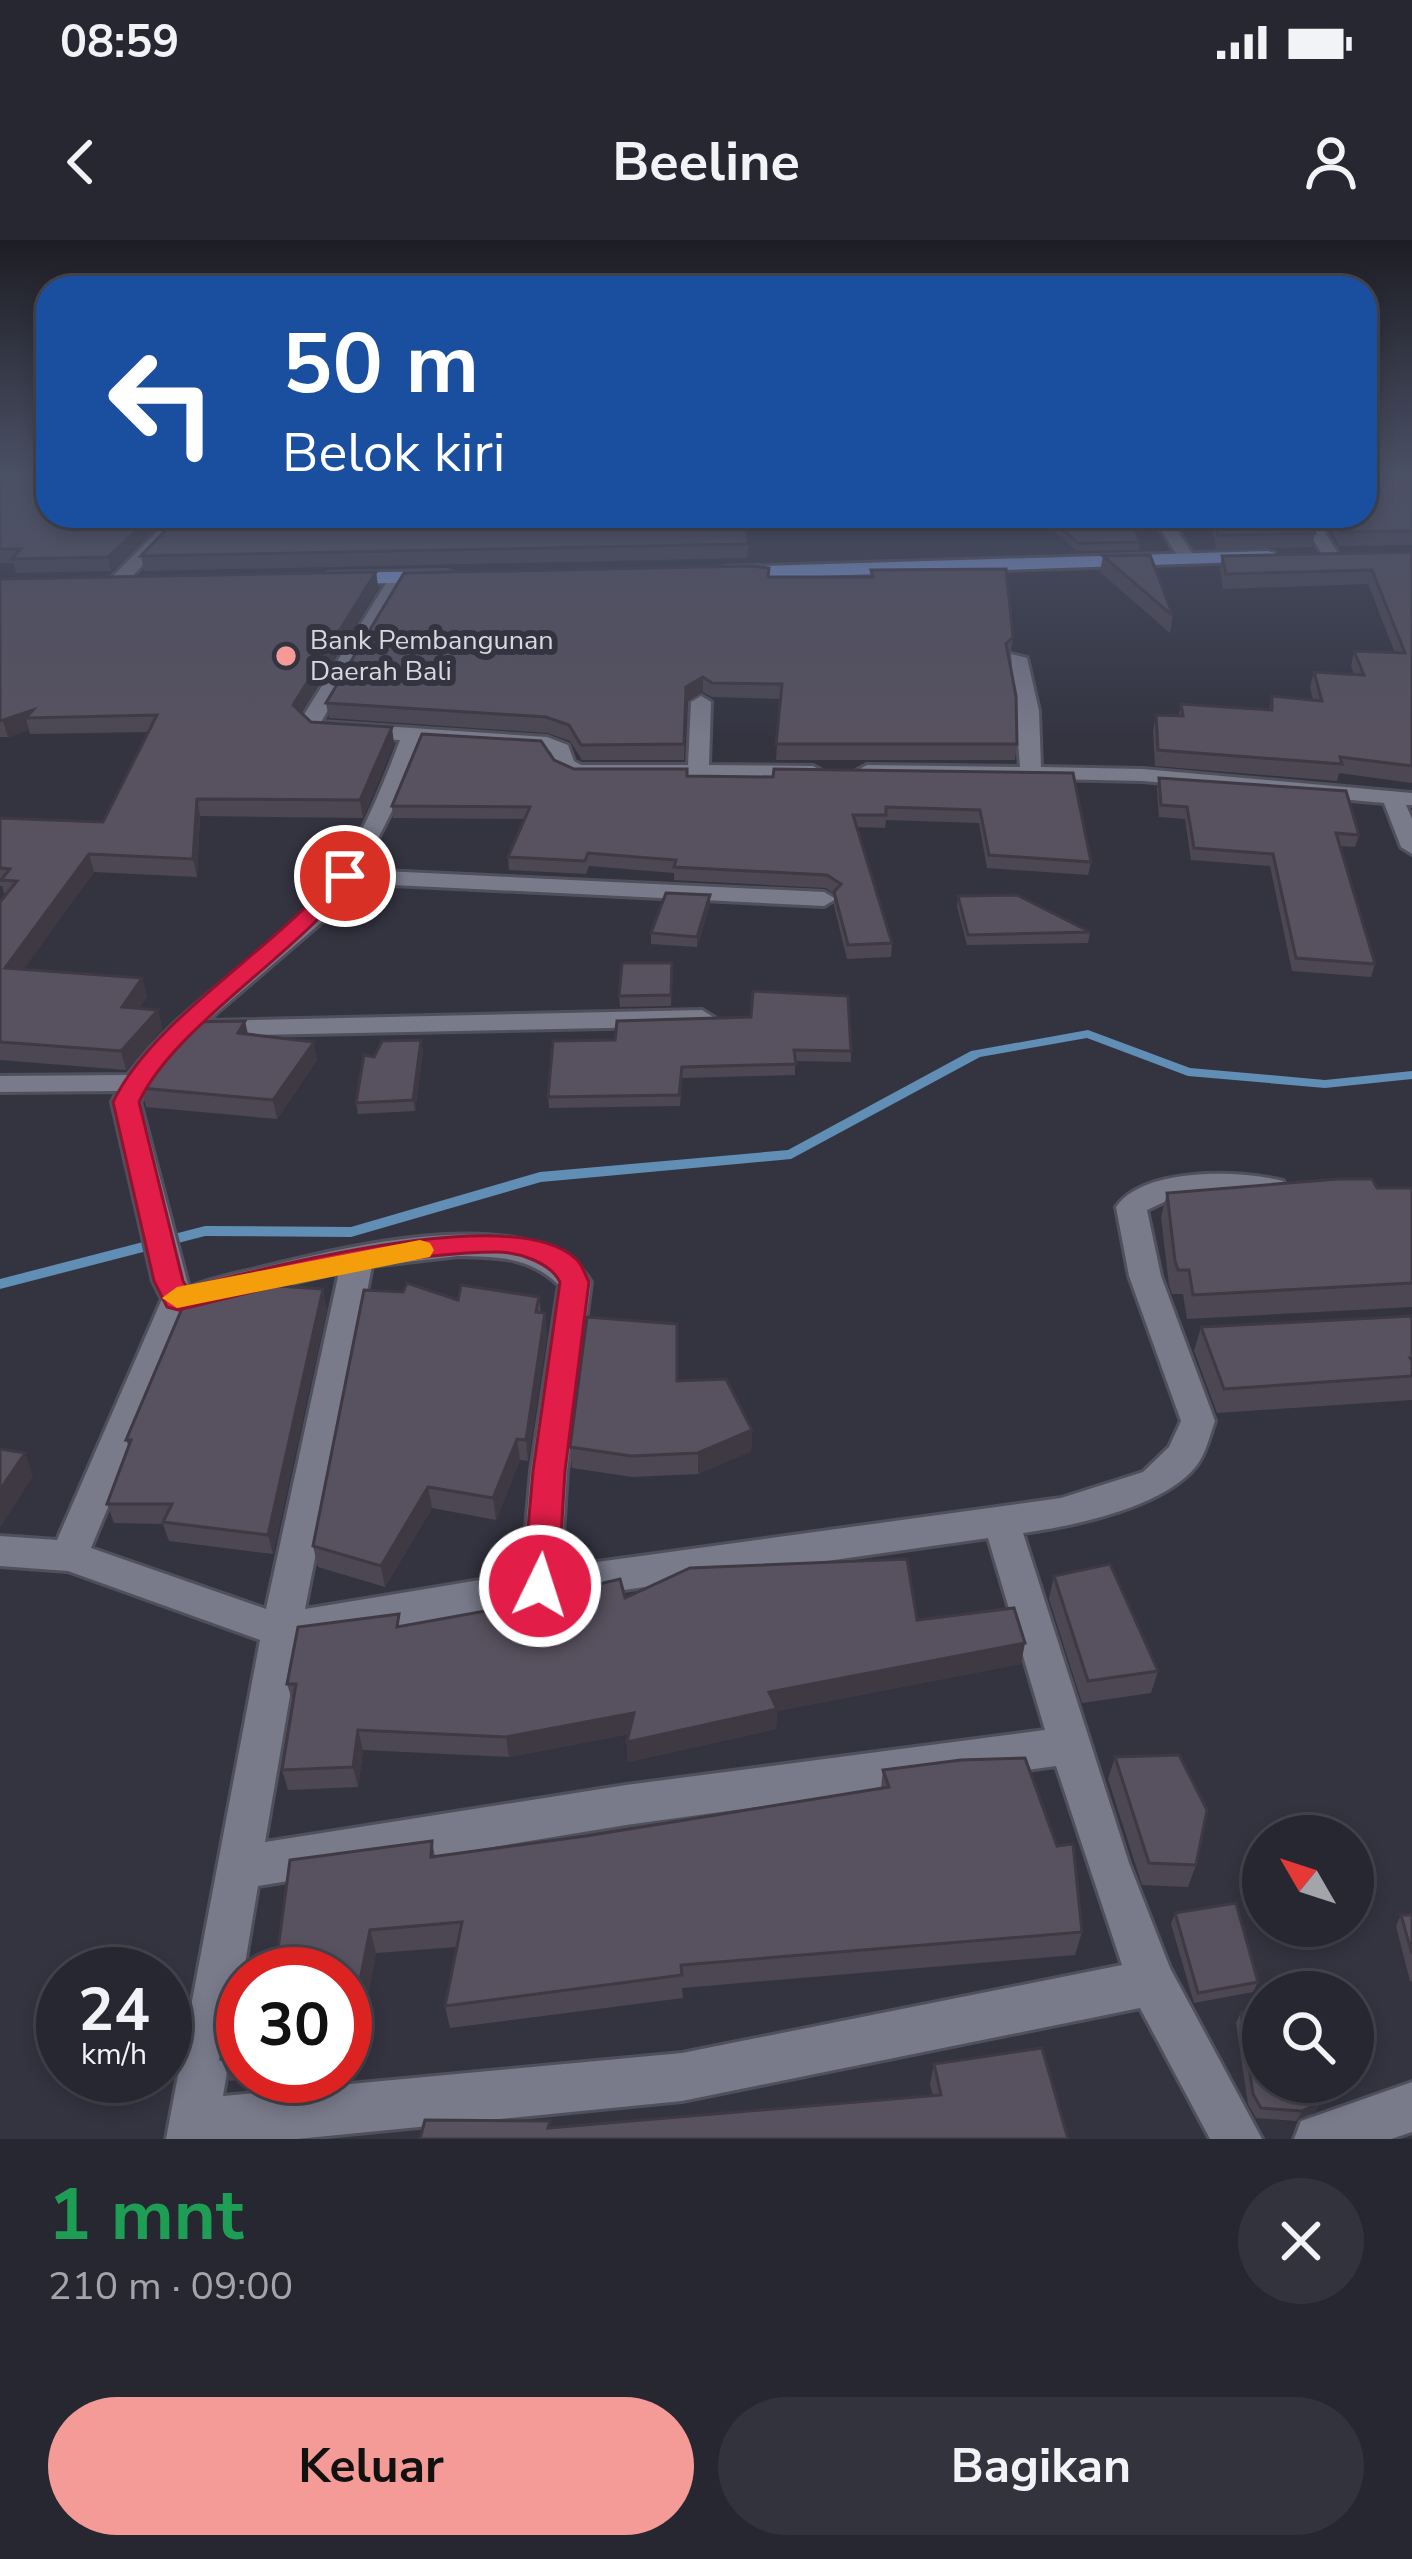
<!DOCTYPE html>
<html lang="id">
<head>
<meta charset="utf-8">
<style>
  :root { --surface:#272731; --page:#33333d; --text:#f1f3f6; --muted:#a4a5ab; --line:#43444d; --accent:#f59b97 }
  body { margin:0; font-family:"Nunito Sans",sans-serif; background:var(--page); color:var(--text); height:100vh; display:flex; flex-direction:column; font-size:45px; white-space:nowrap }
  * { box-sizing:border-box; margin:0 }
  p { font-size:39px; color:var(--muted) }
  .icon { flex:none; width:66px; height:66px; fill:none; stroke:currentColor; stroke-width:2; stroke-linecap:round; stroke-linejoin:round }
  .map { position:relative; height:1899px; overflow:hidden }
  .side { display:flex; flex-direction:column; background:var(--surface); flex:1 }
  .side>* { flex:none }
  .hud { position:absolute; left:36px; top:36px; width:1341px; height:252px; border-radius:36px; box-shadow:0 6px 18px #0003,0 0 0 3px var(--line); background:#1a4fa0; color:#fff; overflow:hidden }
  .needle { width:78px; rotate:309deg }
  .tools { position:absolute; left:1242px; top:1575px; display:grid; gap:24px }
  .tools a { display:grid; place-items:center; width:132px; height:132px; border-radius:50%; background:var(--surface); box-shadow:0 6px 18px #0003,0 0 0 3px var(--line); font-size:60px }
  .speed { position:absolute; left:36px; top:1707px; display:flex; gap:24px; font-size:60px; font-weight:700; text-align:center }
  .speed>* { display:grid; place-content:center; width:156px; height:156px; border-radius:50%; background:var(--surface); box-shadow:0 6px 18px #0003,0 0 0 3px var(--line); line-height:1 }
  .speed small { font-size:30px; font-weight:400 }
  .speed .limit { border:18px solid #d22; background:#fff; color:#111 }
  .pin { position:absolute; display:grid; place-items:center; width:102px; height:102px; color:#fff; margin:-51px; border:6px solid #fff; border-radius:50%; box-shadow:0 3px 12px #0007 }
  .me { position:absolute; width:132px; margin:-66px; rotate:4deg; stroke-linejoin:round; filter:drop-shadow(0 0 9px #0008) }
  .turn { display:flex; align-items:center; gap:42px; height:252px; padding:0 48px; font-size:54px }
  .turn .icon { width:156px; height:156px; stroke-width:2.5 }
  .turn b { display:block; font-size:84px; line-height:102px }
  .round { display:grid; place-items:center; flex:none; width:126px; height:126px; border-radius:63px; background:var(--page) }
  .headline { display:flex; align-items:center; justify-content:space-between; height:204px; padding:0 48px }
  h1 { font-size:72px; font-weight:700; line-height:90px; color:#1e9e55 }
  .cta { display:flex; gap:24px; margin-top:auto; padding:24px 48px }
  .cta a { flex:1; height:138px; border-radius:72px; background:var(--accent); color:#111; font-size:48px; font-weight:700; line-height:138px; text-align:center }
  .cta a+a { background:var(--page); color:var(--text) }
  .status { display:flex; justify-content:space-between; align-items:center; height:84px; padding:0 60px; background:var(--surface); direction:ltr }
  .status svg { height:33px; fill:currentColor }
  header { display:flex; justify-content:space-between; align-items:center; height:156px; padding:0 48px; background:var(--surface); font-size:54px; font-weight:700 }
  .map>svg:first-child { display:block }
</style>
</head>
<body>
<div class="status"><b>08:59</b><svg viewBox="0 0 49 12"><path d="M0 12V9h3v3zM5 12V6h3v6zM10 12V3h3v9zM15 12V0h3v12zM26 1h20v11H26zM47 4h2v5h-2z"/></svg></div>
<header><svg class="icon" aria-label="back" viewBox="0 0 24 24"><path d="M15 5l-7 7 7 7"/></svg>Beeline<svg class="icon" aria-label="person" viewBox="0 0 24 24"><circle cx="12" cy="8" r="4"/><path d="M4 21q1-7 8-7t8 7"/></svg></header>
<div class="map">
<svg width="1412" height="1899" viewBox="0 0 1412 1899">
  <rect width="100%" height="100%" fill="#343441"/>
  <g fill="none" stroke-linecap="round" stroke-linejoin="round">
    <path fill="#608eb5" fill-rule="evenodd" d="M 1088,790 L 1190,828 L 1325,840 L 1412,831 L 1412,839 L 1325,848 L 1188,836 L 1087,798 L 980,817 L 791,919 L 541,942 L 351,997 L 205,996 L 0,1049 L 0,1039 L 205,986 L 351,987 L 540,932 L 788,910 L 971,811 Z"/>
    <defs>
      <g id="minor">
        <path d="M 1152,276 L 1168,276 L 1196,319 L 1194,323 L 1182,323 Z"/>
        <path d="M 1308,276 L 1324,276 L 1325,293 L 1339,315 L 1337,318 L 1323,315 L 1309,293 Z"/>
        <path d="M 161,288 L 175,291 L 122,347 L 110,347 L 110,339 Z"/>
        <path d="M 398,332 L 406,337 L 321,482 L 547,497 L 568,505 L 574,521 L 581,525 L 688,525 L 691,462 L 701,456 L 711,462 L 709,525 L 813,526 L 824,532 L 813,538 L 577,537 L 557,528 L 551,512 L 543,509 L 420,501 L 395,565 L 362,630 L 824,652 L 836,659 L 824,666 L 353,643 L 323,681 L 207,781 L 702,770 L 715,778 L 702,786 L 210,796 L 198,789 L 154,838 L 140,862 L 189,1048 C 212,1037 242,1033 268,1026 C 347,1007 539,958 591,1042 L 567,1231 L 561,1327 L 1061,1258 L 1143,1232 L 1169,1207 L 1181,1181 L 1129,1036 L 1116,967 C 1144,927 1239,930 1283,941 L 1287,948 L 1283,955 L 1272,958 L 1177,956 L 1147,970 L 1161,1036 L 1215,1181 C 1210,1195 1206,1213 1197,1225 C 1165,1267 1074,1286 1023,1293 L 1129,1623 L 1170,1728 L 1262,1899 L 1210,1899 L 1140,1768 L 682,1861 L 297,1899 L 166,1899 L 260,1400 L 68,1331 L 0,1326 L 0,1296 L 57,1300 L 162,1059 L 153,1041 L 112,862 L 118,851 L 0,852 L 0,836 L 128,835 C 177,768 249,728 306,670 C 352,623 377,561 400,500 L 314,494 L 300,481 L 390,337 ZM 458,1016 C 498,1017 528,1016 559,1045 L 531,1231 L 522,1333 L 305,1369 L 372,1026 ZM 339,1032 L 266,1369 L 91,1308 L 193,1063 L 201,1065 ZM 988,1298 L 1045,1490 L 626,1545 L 265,1602 L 299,1403 L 540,1362 ZM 1056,1526 L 1122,1725 L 682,1813 L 223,1856 L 258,1646 L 626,1585 Z"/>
        <path d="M 1011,414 L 1027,418 L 1039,471 L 1041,527 L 1143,529 L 1412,553 L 1412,565 L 1406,565 L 1412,579 L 1412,614 L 1401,607 L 1384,563 L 1143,541 L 860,535 L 856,531 L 867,525 L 1020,527 Z"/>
        <path d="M 1412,1842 L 1412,1892 L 1391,1899 L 1294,1899 L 1301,1881 Z"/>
      </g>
      <g id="highway">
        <path d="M 1268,311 L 1275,313 L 1275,321 L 724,339 L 714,333 L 724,327 Z"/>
        <path d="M 446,331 L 453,333 L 453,341 L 328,345 L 318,339 L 328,333 Z"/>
      </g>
    </defs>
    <use href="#minor" stroke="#50505c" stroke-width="6"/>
    <use href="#highway" stroke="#50505c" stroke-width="6"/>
    <use href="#minor" fill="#797a8a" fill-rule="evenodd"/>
    <use href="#highway" fill="#89a8ea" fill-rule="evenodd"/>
  </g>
  <g fill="#4c4753">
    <path d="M 1412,234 L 1412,305 L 1339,306 L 1326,276 L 1365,276 Z"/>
    <path d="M 0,245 L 48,276 L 707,276 L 704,287 L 748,304 L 747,318 L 144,331 L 141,316 L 174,282 L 166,280 L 111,331 L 16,333 L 14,323 L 0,323 Z"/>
    <path d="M 1036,276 L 1130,276 L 1140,302 L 1139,310 L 1077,311 Z"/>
    <path d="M 1209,276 L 1307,276 L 1315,293 L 1312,307 L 1216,309 Z"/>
    <path d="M 1412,312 L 1412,543 L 1339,533 L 1337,541 L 1155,526 L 1153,491 L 1156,475 L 1179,476 L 1181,464 L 1269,469 L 1272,456 L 1313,460 L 1310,447 L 1314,432 L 1354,434 L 1351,426 L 1354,411 L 1395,413 L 1368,344 L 1223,349 L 1220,329 L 1222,316 Z"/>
    <path d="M 1103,316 L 1173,376 L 1170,393 L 1100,332 Z"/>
    <path d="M 871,330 L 1013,397 L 1011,411 L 1008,414 L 1017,504 L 1015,520 L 776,520 L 780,459 L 712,457 L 703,452 L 687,462 L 684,520 L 582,520 L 570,501 L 547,493 L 329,478 L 326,463 L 768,337 L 871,337 Z"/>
    <path d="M 376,332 L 378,347 L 301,473 L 311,482 L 394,504 L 363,578 L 200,576 L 197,637 L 94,632 L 23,729 L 142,738 L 147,757 L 139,768 L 158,770 L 162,789 L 126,830 L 0,820 L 0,662 L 5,656 L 2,646 L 0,646 L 0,578 L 103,582 L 148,492 L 30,494 L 29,490 L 8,497 L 0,497 L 0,339 Z"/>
    <path d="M 554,520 L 574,529 L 687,536 L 773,537 L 1073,533 L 1091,622 L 1088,635 L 987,628 L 979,583 L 886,580 L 885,588 L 857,587 L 892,703 L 891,717 L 847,719 L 834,666 L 834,654 L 826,648 L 674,640 L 674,633 L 589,626 L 586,634 L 509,630 L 508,617 L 525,579 L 393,578 L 392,566 Z"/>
    <path d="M 1159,538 L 1359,595 L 1355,607 L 1340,606 L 1375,724 L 1371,737 L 1292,731 L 1270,626 L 1191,620 L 1185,579 L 1159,577 L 1157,549 Z"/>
    <path d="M 710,655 L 710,665 L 697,707 L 651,704 L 651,693 Z"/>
    <path d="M 958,656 L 1090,692 L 1088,703 L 967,705 L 957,666 Z"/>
    <path d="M 672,723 L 671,766 L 620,767 L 619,756 Z"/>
    <path d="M 248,794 L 317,820 L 277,879 L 146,867 L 140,844 Z"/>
    <path d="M 421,800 L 423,811 L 415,871 L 358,874 L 356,863 L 374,817 Z"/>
    <path d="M 553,801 L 851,811 L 851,822 L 795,821 L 795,835 L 682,838 L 680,866 L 549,868 L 548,857 Z"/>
    <path d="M 1377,948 L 1412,948 L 1412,1067 L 1187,1079 L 1183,1054 L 1172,1054 L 1169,1045 L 1161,977 L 1167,953 Z"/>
    <path d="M 539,1057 L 541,1072 L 547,1094 L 528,1221 L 520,1220 L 496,1280 L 432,1268 L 385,1347 L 318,1327 L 313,1306 L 458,1060 Z"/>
    <path d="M 327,1068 L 273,1314 L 169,1301 L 163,1284 L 114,1283 L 107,1264 L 129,1207 L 126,1200 Z"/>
    <path d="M 1412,1076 L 1412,1160 L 1217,1173 L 1194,1111 L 1201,1087 Z"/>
    <path d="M 677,1141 L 752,1190 L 751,1211 L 698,1234 L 632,1237 L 572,1228 L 570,1207 Z"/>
    <path d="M 1054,1336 L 1158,1431 L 1151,1453 L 1082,1463 L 1049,1359 Z"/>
    <path d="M 625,1358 L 917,1380 L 1021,1424 L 777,1471 L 776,1489 L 628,1522 L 627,1502 L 629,1494 L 509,1517 L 363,1510 L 358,1547 L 288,1550 L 282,1530 L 293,1463 L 287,1444 L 401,1386 L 555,1368 Z"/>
    <path d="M 1115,1517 L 1196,1625 L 1188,1647 L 1142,1645 L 1108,1539 Z"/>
    <path d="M 883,1530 L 1082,1692 L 1075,1715 L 682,1748 L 683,1758 L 450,1788 L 445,1766 L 457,1707 L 376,1713 L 355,1823 L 345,1824 L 345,1734 L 275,1731 L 432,1601 L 435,1617 L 586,1596 L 881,1548 Z"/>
    <path d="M 1175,1673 L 1258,1742 L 1253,1752 L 1194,1763 L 1171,1684 Z"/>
    <path d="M 1401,1675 L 1412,1675 L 1412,1741 L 1410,1741 L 1396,1686 Z"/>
    <path d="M 243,1743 L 243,1836 L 263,1836 L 230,1841 L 221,1819 Z"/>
    <path d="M 1241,1772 L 1316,1871 L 1296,1881 L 1256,1878 L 1248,1864 L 1236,1783 Z"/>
    <path d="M 934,1824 L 1068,1899 L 551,1888 L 933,1856 L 930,1844 Z"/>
  </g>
  <g fill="#3e3943">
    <path d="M 152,276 L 165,276 L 166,280 L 111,331 L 108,317 Z"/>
    <path d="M 376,332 L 378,347 L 296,482 L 293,465 Z"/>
    <path d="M 703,437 L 703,452 L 687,462 L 684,520 L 686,447 Z"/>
    <path d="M 33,470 L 26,478 L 29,490 L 8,497 L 3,481 Z"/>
    <path d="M 392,487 L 394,504 L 363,578 L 360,560 Z"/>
    <path d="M 197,559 L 200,576 L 197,637 L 193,619 Z"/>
    <path d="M 89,614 L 94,632 L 11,747 L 5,728 Z"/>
    <path d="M 710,655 L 710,665 L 697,707 L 697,697 Z"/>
    <path d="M 142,738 L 147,757 L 127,786 L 122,767 Z"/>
    <path d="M 158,770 L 162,789 L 126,830 L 121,811 Z"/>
    <path d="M 245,781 L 249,799 L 238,793 Z"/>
    <path d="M 421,800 L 423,811 L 415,871 L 413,860 Z"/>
    <path d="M 314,802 L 317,820 L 277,879 L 273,860 Z"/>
    <path d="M 323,1049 L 327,1068 L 273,1314 L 268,1295 Z"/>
    <path d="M 545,1073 L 547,1094 L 528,1221 L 526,1200 Z"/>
    <path d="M 752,1190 L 751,1211 L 698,1234 L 698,1213 Z"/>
    <path d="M 517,1199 L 520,1220 L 496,1280 L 493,1258 Z"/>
    <path d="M 25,1213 L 33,1236 L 0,1288 L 0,1250 Z"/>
    <path d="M 428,1247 L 432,1268 L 385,1347 L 381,1326 Z"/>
    <path d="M 1025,1403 L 1021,1424 L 777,1471 L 776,1489 L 628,1522 L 627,1502 L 769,1452 Z"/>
    <path d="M 634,1473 L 635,1493 L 509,1517 L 506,1497 Z"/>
    <path d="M 358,1490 L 363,1510 L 358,1547 L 353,1527 Z"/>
    <path d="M 370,1690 L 376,1713 L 355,1823 L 348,1800 Z"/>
    <path d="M 1322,1861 L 1316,1871 L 1296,1881 L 1302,1871 Z"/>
  </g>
  <g fill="#585260" stroke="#3e3943" stroke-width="3">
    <path d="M 12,234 L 48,234 L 48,276 L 152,276 L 108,317 L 12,319 L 21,309 L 0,309 L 0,245 Z"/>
    <path d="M 1365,234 L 1412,234 L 1412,291 L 1342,292 L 1335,276 L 1365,276 Z"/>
    <path d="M 179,276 L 703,276 L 699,287 L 746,286 L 748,304 L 141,316 Z"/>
    <path d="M 1046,276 L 1130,276 L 1140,302 L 1078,303 Z"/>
    <path d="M 1214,276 L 1307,276 L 1315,293 L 1218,295 Z"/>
    <path d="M 1412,312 L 1412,526 L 1340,517 L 1342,524 L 1158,510 L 1156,475 L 1183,476 L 1181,464 L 1272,470 L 1272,456 L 1322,461 L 1314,432 L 1364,435 L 1354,411 L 1405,413 L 1372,330 L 1226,334 L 1222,316 Z"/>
    <path d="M 1150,315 L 1173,376 L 1103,316 Z"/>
    <path d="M 750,326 L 769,328 L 768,337 L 873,337 L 871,330 L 1006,329 L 1013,397 L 1006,404 L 1016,456 L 1017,504 L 776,504 L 782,444 L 712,443 L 703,437 L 686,447 L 684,504 L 581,505 L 569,485 L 546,477 L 326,463 L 404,333 Z"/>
    <path d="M 376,332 L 293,465 L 311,482 L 392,487 L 360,560 L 197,559 L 193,619 L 89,614 L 5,728 L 142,738 L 122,767 L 158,770 L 121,811 L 0,802 L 0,662 L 17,641 L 1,640 L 10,629 L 0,628 L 0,578 L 103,582 L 157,475 L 26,478 L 33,470 L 0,481 L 0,339 Z"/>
    <path d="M 422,494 L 541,501 L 554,520 L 574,529 L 687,529 L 687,536 L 773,537 L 774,529 L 1073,533 L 1091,622 L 989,615 L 980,570 L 886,567 L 886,575 L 853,575 L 892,703 L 848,705 L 834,652 L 841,644 L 827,635 L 674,627 L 676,620 L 588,613 L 585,621 L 508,617 L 530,567 L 392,566 Z"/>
    <path d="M 1159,538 L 1346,551 L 1359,595 L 1336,593 L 1375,724 L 1296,718 L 1273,614 L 1194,608 L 1187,567 L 1161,565 Z"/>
    <path d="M 666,653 L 710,655 L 697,697 L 651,693 Z"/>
    <path d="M 1017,655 L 1090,692 L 968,695 L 958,656 Z"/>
    <path d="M 622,723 L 672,723 L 671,755 L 619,756 Z"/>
    <path d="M 753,751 L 848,756 L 851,811 L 794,810 L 796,824 L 682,827 L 679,855 L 548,857 L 553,801 L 615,800 L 617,781 L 751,777 Z"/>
    <path d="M 245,781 L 238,793 L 314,802 L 273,860 L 141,848 L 140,844 L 189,782 Z"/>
    <path d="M 421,800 L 413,860 L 356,863 L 364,815 L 374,817 L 382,801 Z"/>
    <path d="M 1338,939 L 1372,939 L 1377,948 L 1412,948 L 1412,1043 L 1193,1055 L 1189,1030 L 1178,1030 L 1175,1021 L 1167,953 Z"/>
    <path d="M 407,1043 L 458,1060 L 461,1045 L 539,1057 L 536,1072 L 545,1073 L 526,1200 L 517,1199 L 493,1258 L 428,1247 L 381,1326 L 313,1306 L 364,1050 L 403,1052 Z"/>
    <path d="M 246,1044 L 323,1049 L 268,1295 L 163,1282 L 172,1264 L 107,1264 L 131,1200 L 126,1200 L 189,1052 Z"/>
    <path d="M 1412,1076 L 1412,1118 L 1410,1118 L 1412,1121 L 1412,1136 L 1224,1149 L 1201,1087 Z"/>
    <path d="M 587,1077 L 677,1084 L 677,1141 L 726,1139 L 752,1190 L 698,1213 L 631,1216 L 570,1207 Z"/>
    <path d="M 0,1209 L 25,1213 L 0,1250 Z"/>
    <path d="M 907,1319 L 917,1380 L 1014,1368 L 1025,1403 L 769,1452 L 777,1469 L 627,1502 L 634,1473 L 506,1497 L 358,1490 L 353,1527 L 282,1530 L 296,1444 L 287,1444 L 298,1387 L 399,1374 L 397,1387 L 491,1370 L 555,1368 L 557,1354 L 620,1339 L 625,1358 L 690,1328 Z"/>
    <path d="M 1110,1324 L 1158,1431 L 1088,1441 L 1054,1336 Z"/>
    <path d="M 1179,1515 L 1207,1570 L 1196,1625 L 1149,1623 L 1115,1517 Z"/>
    <path d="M 1025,1518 L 1057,1606 L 1073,1604 L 1082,1692 L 681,1725 L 682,1735 L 445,1766 L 462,1682 L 370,1690 L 348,1800 L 345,1801 L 345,1734 L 246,1734 L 249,1727 L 275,1731 L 290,1620 L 432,1601 L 431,1617 L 586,1596 L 889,1547 L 883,1530 L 961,1520 Z"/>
    <path d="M 1236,1663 L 1258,1742 L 1198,1753 L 1175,1673 Z"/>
    <path d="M 1401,1675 L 1412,1675 L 1412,1714 Z"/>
    <path d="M 243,1743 L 243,1815 L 221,1819 L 225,1790 Z"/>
    <path d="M 1241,1772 L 1263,1774 L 1263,1842 L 1318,1842 L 1322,1861 L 1302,1871 L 1261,1868 L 1253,1854 Z"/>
    <path d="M 1042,1808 L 1068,1899 L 420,1899 L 425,1880 L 550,1881 L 548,1888 L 941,1855 L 934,1824 Z"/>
  </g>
  <linearGradient id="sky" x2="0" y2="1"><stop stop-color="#1d1d24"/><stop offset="0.47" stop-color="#4a5065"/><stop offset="1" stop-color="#4a5065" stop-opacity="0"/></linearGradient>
  <rect width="1412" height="499" fill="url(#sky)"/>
  <path fill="#e11d48" stroke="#92132f" stroke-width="3" d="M 345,630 L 356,636 C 300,713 174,786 139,862 L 183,1041 L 187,1047 C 268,1029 510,961 575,1018 C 582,1023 585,1035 589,1042 L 565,1231 L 558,1346 L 553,1356 L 540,1360 L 528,1356 L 523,1346 L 533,1231 L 560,1042 C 550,1022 518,1012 496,1012 C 390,1013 281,1046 178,1070 L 167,1067 L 154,1041 L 113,862 C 154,777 276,709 338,632 Z"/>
  <path fill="#f59e0b" d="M 420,1000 L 430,1003 L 434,1010 L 430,1017 L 177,1068 L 162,1058 L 177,1047 Z"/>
  <circle fill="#f59b97" stroke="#343441" stroke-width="4.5" cx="286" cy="416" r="12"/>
  <g text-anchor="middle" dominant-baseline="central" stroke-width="12" stroke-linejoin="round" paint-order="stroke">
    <g font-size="27" fill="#d8d8e1" stroke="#343441" text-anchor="start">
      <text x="310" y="400">Bank Pembangunan<tspan x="310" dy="31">Daerah Bali</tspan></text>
    </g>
  </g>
</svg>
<div class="tools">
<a><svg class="needle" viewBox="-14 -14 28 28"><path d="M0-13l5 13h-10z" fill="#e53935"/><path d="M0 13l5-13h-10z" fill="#a4a5ab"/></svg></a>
<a><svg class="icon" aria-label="search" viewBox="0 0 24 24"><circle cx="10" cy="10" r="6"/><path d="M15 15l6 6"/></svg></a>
</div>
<div class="speed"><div>24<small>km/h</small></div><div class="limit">30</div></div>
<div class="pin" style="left:345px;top:636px;background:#d93025"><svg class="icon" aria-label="arrive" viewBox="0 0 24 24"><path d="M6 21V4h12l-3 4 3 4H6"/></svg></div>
<svg class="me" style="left:540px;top:1346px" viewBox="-20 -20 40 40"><circle r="17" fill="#e11d48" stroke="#fff" stroke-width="3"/><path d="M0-11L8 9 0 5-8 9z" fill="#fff"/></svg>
<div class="hud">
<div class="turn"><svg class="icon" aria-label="left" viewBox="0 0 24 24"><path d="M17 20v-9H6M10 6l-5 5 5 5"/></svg><div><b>50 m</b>Belok kiri</div></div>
</div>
</div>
<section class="side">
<div class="headline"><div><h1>1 mnt</h1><p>210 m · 09:00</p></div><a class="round"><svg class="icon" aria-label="close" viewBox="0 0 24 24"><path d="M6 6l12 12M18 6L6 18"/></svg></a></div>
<div class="cta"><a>Keluar</a><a>Bagikan</a></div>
</section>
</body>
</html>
